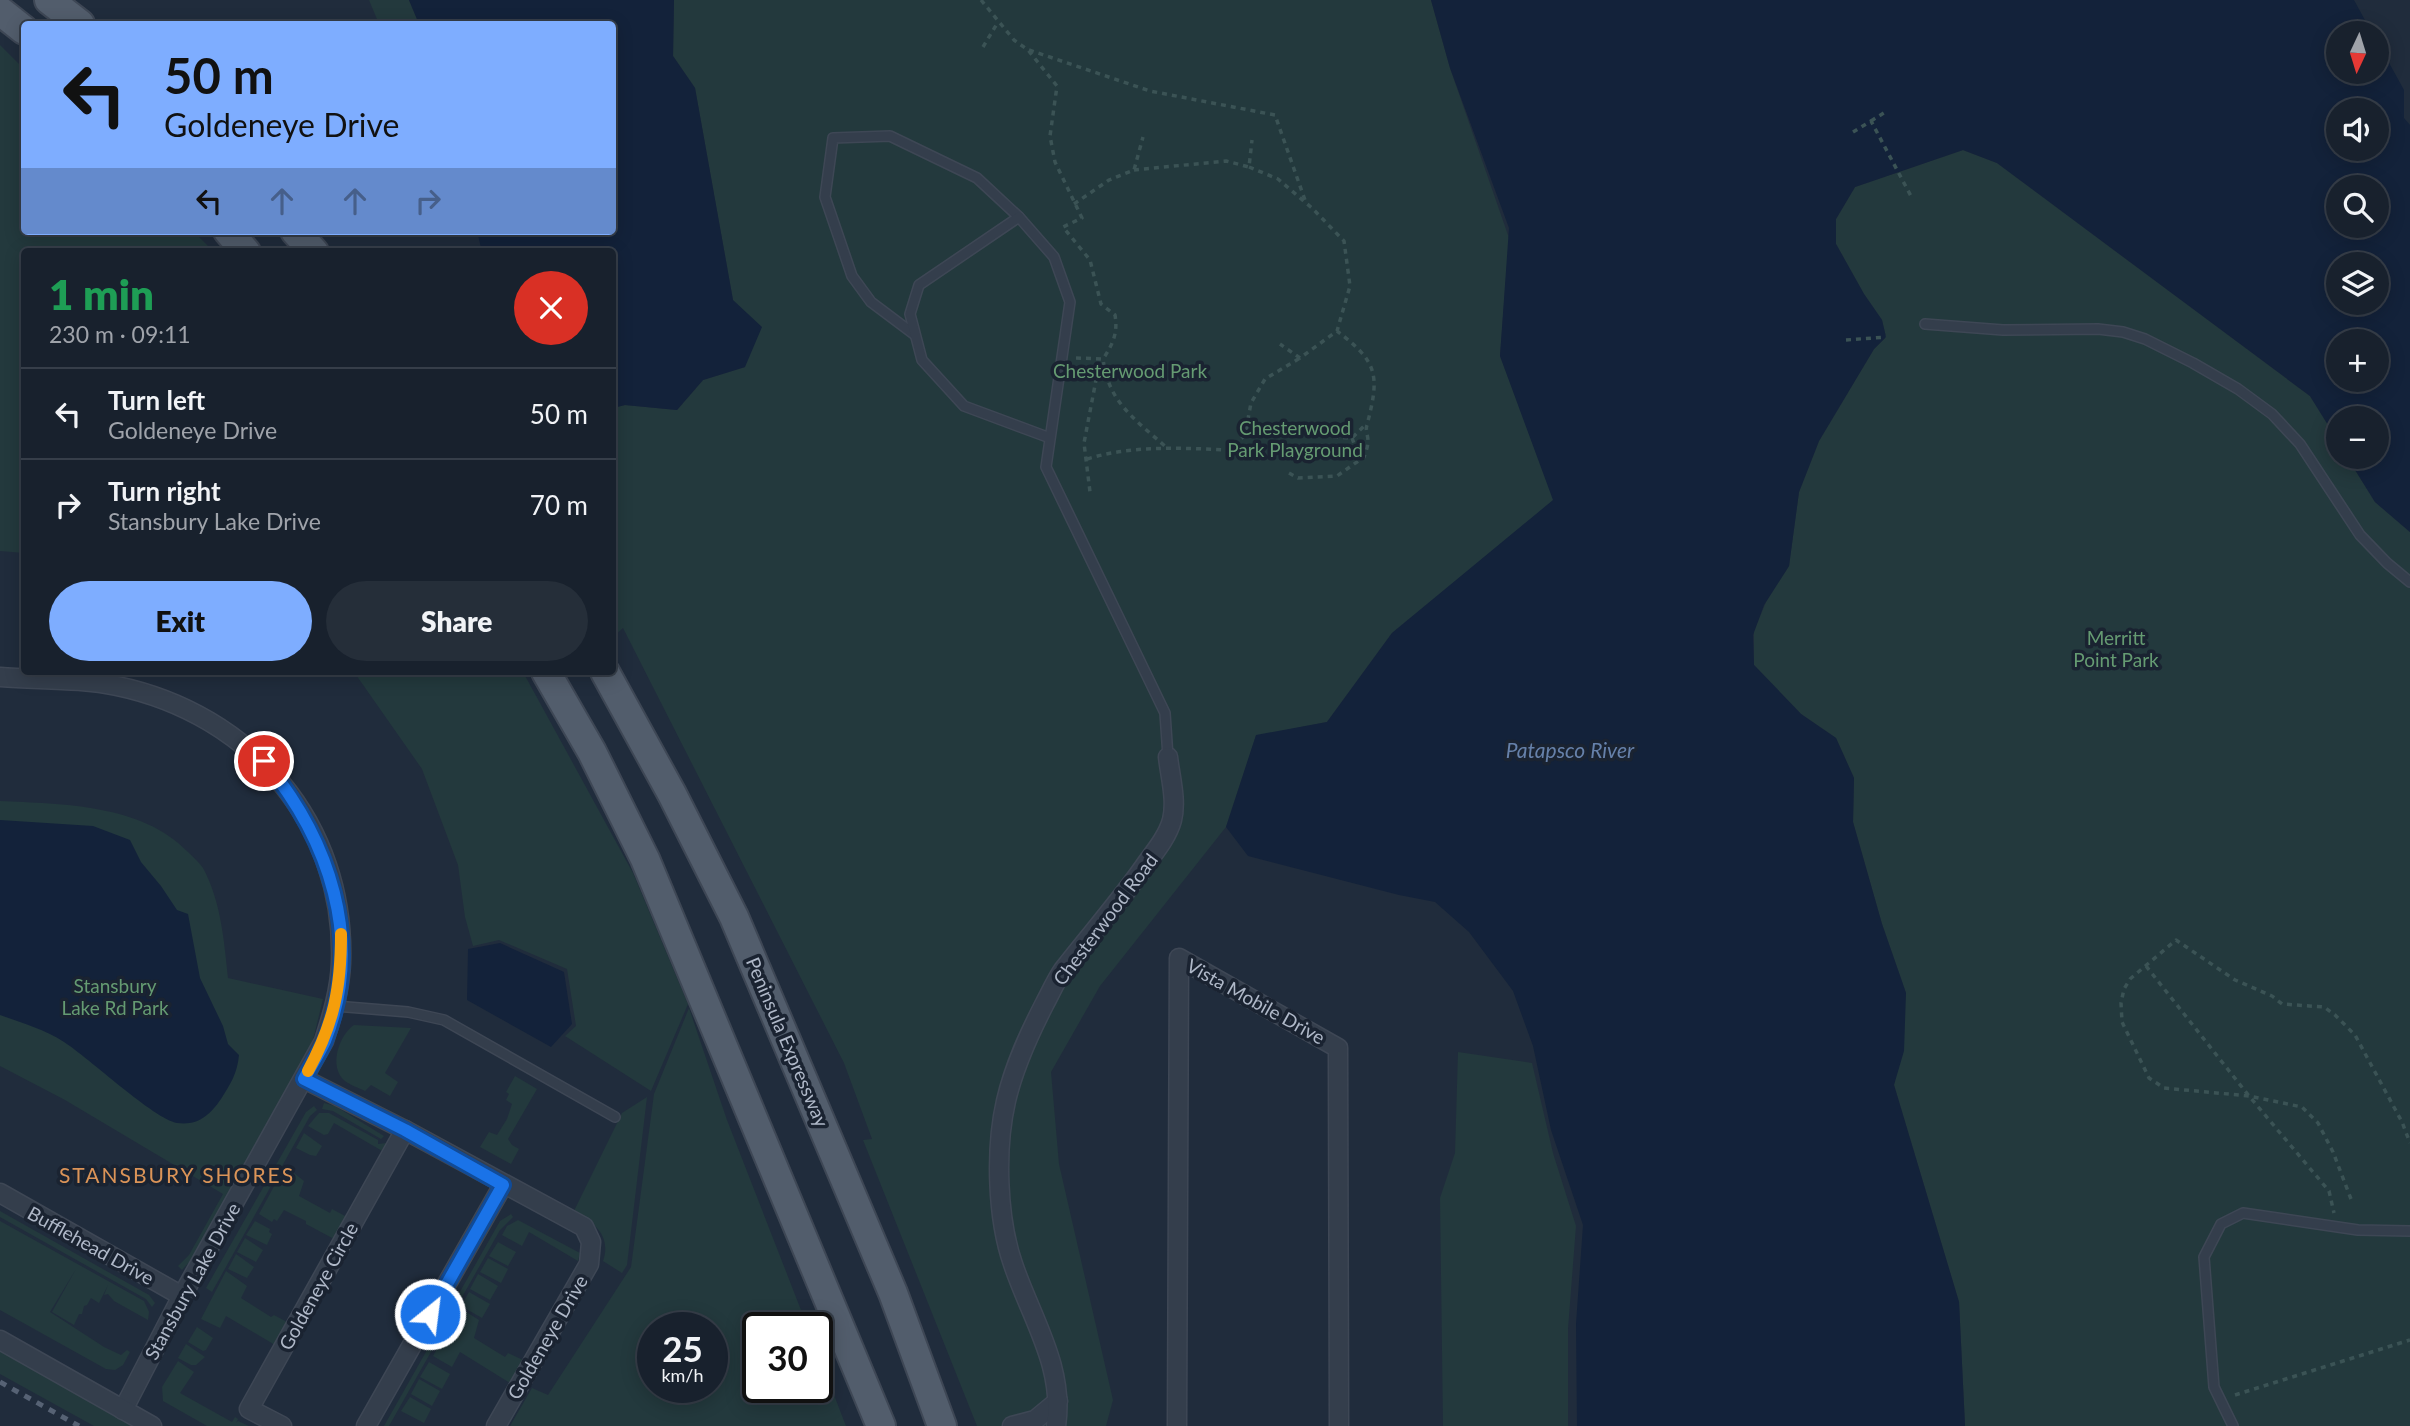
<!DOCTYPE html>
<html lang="en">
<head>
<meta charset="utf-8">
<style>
  :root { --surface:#18212d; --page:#252e39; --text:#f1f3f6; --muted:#9fa3aa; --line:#363e49; --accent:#7eadff }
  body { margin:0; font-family:Lato,sans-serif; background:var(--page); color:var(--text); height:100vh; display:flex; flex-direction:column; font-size:26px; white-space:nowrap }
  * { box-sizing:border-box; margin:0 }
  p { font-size:23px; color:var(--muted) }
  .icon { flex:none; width:38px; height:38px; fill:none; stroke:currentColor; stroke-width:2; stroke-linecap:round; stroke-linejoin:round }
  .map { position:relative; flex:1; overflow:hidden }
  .details { position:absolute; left:21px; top:248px; width:595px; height:427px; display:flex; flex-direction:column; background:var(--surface); border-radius:7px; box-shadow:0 4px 18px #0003,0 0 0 2px var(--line) }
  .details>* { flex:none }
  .guide { position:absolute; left:21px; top:21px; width:595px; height:214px; border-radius:7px; box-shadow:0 4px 18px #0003,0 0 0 2px var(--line); background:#7eadff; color:#111; overflow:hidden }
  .needle { width:46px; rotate:184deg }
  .controls { position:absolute; left:2326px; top:21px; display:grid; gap:14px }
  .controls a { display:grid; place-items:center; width:63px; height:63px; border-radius:50%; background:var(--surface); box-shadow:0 4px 18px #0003,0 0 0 2px var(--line); font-size:35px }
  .speed { position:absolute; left:637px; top:1312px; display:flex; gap:14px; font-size:35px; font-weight:700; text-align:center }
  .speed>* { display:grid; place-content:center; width:91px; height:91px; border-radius:50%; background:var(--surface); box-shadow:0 4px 18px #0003,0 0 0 2px var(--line); line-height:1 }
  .speed small { font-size:18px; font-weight:400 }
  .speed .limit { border:4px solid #111; border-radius:10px; background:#fff; color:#111 }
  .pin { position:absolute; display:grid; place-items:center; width:60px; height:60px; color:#fff; margin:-30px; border:4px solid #fff; border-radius:50%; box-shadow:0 2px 7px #0007 }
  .me { position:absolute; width:77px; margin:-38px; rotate:29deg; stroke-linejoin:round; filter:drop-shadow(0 0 5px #0008) }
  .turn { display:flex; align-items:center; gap:24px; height:147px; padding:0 28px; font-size:32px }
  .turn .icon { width:91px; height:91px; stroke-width:2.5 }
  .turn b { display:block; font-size:49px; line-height:60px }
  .lanes { display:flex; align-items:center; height:66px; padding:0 28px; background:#0003; justify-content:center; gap:35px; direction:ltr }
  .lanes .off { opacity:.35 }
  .round { display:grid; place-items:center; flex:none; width:74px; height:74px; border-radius:37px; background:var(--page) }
  .head { display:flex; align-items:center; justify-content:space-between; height:119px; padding:0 28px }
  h1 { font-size:42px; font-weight:800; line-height:52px; color:#1e9e55 }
  .primary-button { display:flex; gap:14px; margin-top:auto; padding:14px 28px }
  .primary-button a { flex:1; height:80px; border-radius:42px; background:var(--accent); color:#111; font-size:28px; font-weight:800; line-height:80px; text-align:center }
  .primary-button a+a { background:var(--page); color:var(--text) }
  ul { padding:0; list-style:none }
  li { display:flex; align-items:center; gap:21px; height:91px; padding:0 28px; border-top:2px solid var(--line) }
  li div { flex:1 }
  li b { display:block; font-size:26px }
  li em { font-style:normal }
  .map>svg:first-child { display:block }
</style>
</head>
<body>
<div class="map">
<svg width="2410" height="1426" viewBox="0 0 2410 1426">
  <rect width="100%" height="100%" fill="#202c3c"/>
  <g fill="#23393d" fill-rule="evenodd">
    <path d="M 369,0 L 409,0 L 419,24 L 379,24 Z"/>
    <path d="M 674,0 L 1431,0 L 1450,68 L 1509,238 L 1500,356 L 1554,500 L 1392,633 L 1327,722 L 1256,736 L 1226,827 L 1100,986 L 1051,1072 L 1059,1164 L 1113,1400 L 1106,1426 L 977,1426 L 863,1140 L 872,1139 L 844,1063 L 623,628 L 613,637 L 613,408 L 625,405 L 677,410 L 703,380 L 745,367 L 695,88 L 673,56 Z"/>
    <path d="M 0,45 L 24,69 L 24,231 L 193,231 L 214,252 L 24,252 L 24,553 L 0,551 Z"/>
    <path d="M 1963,150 L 1997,163 L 2310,396 L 2338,441 L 2338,457 L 2347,457 L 2375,502 L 2410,532 L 2410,1426 L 1965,1426 L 1959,1302 L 1894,1085 L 1906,993 L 1882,924 L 1853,822 L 1854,778 L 1836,738 L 1801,714 L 1754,665 L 1754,631 L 1766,602 L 1789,566 L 1799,492 L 1819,441 L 1874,349 L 1886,337 L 1882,320 L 1864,294 L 1836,244 L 1836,219 L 1855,187 Z"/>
    <path d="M 354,672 L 523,672 L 633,873 L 688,1004 L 651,1091 L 565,1036 L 576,1026 L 567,969 L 499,940 L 473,946 L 465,917 L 458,865 L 422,769 Z"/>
    <path d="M 0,801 C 62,804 142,804 188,852 C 193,857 199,862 203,868 C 221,901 224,941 228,978 L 323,999 L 314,1036 L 302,1069 L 194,1257 L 182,1270 L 178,1266 L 189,1255 L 223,1194 L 65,1100 L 0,1066 Z"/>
    <path d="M 689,1008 L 727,1120 L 808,1328 L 758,1328 L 758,1388 L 817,1388 L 817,1351 L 846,1426 L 510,1426 L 532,1388 L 548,1395 L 631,1267 L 654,1094 ZM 653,1328 L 712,1328 L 712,1374 L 720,1376 L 712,1375 L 712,1388 L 653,1388 L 653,1358 L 642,1353 L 653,1356 Z"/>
    <path d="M 354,1025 L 411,1028 L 385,1073 L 398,1082 L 390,1096 L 371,1085 L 365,1091 C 359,1088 350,1085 345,1081 C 328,1067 339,1035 354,1025 Z"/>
    <path d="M 1458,1052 L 1532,1063 L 1553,1153 L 1576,1226 L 1568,1329 L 1568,1426 L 1443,1426 L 1440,1198 L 1455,1153 Z"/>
    <path d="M 515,1076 L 537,1089 L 508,1139 L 512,1145 L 519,1149 L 511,1164 L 480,1147 L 489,1132 L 497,1135 L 507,1119 L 512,1104 L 506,1100 L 509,1094 L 506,1092 Z"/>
    <path d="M 647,1097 L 627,1265 L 622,1273 L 603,1261 C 612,1235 593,1222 574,1211 L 622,1113 Z"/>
    <path d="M 324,1103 L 335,1106 L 384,1136 L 381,1139 L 333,1111 L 322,1109 Z"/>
    <path d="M 314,1106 L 317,1110 L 310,1116 L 212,1292 L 206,1288 L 306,1112 Z"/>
    <path d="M 319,1113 L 329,1113 L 378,1140 L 378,1144 L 387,1143 L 384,1152 L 334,1123 L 328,1134 L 324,1135 L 308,1126 Z"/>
    <path d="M 304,1133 L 322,1146 L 316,1156 L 310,1155 L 296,1148 Z"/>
    <path d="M 285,1166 L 304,1181 L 299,1196 L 330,1213 L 332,1209 L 347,1217 L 334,1239 L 306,1224 L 306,1221 L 284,1210 L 277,1221 L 274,1219 L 272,1222 L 259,1214 Z"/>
    <path d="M 0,1211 L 149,1295 L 155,1303 L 152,1307 L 146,1299 L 0,1217 Z"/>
    <path d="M 511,1214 L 513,1217 L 500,1230 L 389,1426 L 384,1426 L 500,1221 Z"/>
    <path d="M 518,1220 L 580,1253 L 578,1261 L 529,1232 L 522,1246 L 502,1235 L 507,1226 Z"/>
    <path d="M 0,1221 L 144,1301 L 149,1312 L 148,1320 L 114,1301 L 108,1294 L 104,1295 L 108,1285 L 99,1303 L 91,1298 L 87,1305 L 84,1306 L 82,1314 L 79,1314 L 74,1325 L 52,1312 L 76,1269 L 50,1312 L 104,1347 L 121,1355 L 127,1350 L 130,1352 L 123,1365 L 115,1370 L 106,1369 L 0,1310 Z"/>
    <path d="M 255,1221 L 270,1229 L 269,1232 L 272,1234 L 267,1245 L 246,1235 Z"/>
    <path d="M 245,1238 L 263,1250 L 256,1262 L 237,1252 Z"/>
    <path d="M 498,1242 L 516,1252 L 508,1266 L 489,1256 Z"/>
    <path d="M 236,1254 L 254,1267 L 247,1278 L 228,1269 Z"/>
    <path d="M 488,1258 L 508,1269 L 501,1283 L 480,1272 Z"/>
    <path d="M 226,1271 L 247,1286 L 241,1298 L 271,1317 L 274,1315 L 287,1322 L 275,1345 L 226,1316 L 220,1328 L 201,1319 Z"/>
    <path d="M 478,1274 L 498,1286 L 490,1300 L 470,1289 Z"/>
    <path d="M 469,1292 L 490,1304 L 482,1318 L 461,1306 Z"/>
    <path d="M 460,1308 L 479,1320 L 474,1338 L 505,1357 L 508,1353 L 523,1360 L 510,1383 L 460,1352 L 452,1367 L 433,1356 Z"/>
    <path d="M 197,1327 L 213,1338 L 206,1350 L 203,1351 L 188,1342 Z"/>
    <path d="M 186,1344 L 205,1357 L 196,1365 L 191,1365 L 178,1358 Z"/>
    <path d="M 0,1350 L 136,1426 L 94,1426 L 0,1374 Z"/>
    <path d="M 178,1361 L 194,1372 L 180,1393 L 232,1422 L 235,1417 L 238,1419 L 236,1423 L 238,1421 L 249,1426 L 207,1426 L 163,1401 L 162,1387 Z"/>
    <path d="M 429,1362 L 450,1374 L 442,1389 L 420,1377 Z"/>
    <path d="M 419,1379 L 440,1391 L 432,1406 L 411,1394 Z"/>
    <path d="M 410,1397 L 431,1409 L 424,1423 L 401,1411 Z"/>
  </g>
  <g fill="#13223a" fill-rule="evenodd">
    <path d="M 409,0 L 674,0 L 673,56 L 695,88 L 733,300 L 762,327 L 745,367 L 703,380 L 677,410 L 625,405 L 613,408 L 612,252 L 482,252 L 477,231 L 612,231 L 612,24 L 419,24 Z"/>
    <path d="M 1431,0 L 2354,0 L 2372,33 L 2338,33 L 2338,72 L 2376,72 L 2377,41 L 2404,90 L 2404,118 L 2410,125 L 2410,532 L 2375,502 L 2347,457 L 2376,457 L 2376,418 L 2338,418 L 2338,441 L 2310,396 L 1997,163 L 1963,150 L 1855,187 L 1836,219 L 1836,244 L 1864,294 L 1882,320 L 1886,337 L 1874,349 L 1819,441 L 1799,492 L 1789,566 L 1764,605 L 1753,635 L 1754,665 L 1801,714 L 1836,738 L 1854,778 L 1853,822 L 1882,924 L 1906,993 L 1904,1051 L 1894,1085 L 1959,1302 L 1965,1426 L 1577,1426 L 1576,1324 L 1583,1225 L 1551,1130 L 1533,1046 L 1513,991 L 1469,932 L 1435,902 L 1399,895 L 1248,856 L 1226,827 L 1256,735 L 1327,722 L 1392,633 L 1553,500 L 1500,356 L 1509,228 L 1450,68 ZM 2338,110 L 2376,110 L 2376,149 L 2338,149 ZM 2338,187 L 2376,187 L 2376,226 L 2338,226 ZM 2376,264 L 2376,303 L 2338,303 L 2338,264 ZM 2338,341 L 2376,341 L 2376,380 L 2338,380 Z"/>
    <path d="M 0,820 L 93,826 L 130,840 L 141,862 L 161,886 L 177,910 L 188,914 L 200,978 L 223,1026 L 228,1044 L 239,1055 C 237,1074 231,1083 221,1099 C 210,1115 198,1126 177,1123 C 154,1119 89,1058 64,1042 C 44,1029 22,1023 0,1015 Z"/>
    <path d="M 500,943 L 564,972 L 572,1024 L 551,1047 L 467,1000 L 468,949 Z"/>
  </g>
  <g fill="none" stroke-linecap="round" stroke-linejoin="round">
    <defs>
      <g id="lane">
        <path d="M 1925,324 L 2003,330 L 2098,329 L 2123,332 L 2145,339 L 2193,363 L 2238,389 L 2272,414 L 2300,444 L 2360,535 L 2387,563 L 2410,582"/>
        <path d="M 915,335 L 871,302 L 852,276 L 825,197 L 833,138 L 890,136 L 977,178 L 1019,217"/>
        <path d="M 1050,438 L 964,406 L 922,360 L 910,314 L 919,285 L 1019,217 L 1054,257 L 1070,302 L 1046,467 L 1165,713 L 1168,757"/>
        <path d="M 335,1006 L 408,1012 L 444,1020 L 615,1117"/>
        <path d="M 2233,1426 L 2214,1387 L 2204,1257 L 2221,1224 L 2243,1213 L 2358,1230 L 2410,1231"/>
      </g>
      <g id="street">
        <path d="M 0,677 C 38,680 80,678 117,686 C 251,714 346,824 341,963 C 340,990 332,1016 324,1041 L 182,1296 L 123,1410"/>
        <path d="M 304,1079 L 405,1130 L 584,1227 L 591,1242 L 589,1264 L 496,1426"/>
        <path d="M 0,1193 L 182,1296"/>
        <path d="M 0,1340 L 152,1426"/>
        <path d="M 282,1426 L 249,1409 L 405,1130"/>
        <path d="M 366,1426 L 503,1185"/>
        <path d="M 1012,1426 L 1035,1420 L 1058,1401"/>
        <path d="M 1056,1426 C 1065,1367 1031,1318 1013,1264 C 997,1218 995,1149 1006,1101 C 1014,1066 1029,1034 1045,1003 C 1051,992 1056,980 1063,970 C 1091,934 1122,899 1148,861 C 1157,849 1168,835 1172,820 C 1177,800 1170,776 1168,757"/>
        <path d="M 1177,1426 L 1179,958 L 1338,1048 L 1339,1426"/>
      </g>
      <g id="primary">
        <path d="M 49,0 L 80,24"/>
        <path d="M 0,11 L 24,30"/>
        <path d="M 228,231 L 246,252"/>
        <path d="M 295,231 L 314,252"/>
        <path d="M 546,672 L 592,752 L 645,859 L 881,1426"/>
        <path d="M 605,672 L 672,794 L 734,917 L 893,1293 L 942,1426"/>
      </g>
    </defs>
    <use href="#lane" stroke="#3e4755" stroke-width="12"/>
    <use href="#street" stroke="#3e4755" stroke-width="21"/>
    <use href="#primary" stroke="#3e4755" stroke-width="32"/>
    <g stroke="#3b5355" stroke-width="3.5" stroke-dasharray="5 5" stroke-linecap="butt">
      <path d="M 981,0 L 1014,40 L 1028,50 L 1057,86 L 1050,136 L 1055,162 L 1082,218 L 1063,227 L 1090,260 L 1101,304 L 1115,315 C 1118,333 1113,344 1103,359"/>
      <path d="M 983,47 L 998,22"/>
      <path d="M 1029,50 L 1150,91 L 1275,115 L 1306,203"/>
      <path d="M 1871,121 L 1887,111"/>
      <path d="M 1853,132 L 1871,121 L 1912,198"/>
      <path d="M 1249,167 L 1278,179 L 1312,208 L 1344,241 L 1350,286 L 1337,331 L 1300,358 L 1280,344"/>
      <path d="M 1134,170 L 1226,161 L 1249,167 L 1252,140"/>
      <path d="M 1074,204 L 1109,180 L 1134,170 L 1143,137"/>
      <path d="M 1846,340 L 1886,337"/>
      <path d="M 1076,358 L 1103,359 L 1105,372 L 1096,380 L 1084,443 L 1090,492"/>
      <path d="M 1106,373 C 1113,406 1143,426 1167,448"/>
      <path d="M 1333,437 L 1352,438 L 1365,425"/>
      <path d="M 1352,438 L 1360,460"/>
      <path d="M 1087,459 C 1132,445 1182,448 1229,450 L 1245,435 L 1251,403 L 1265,379 L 1300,358"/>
      <path d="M 1289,473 L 1298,478 L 1337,476 L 1364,457 C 1366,452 1368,446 1368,441 C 1368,435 1365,430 1367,425 C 1380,375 1378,362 1337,331"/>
      <path d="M 2146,966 L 2249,1096 L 2329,1191 L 2334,1213"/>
      <path d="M 2351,1199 L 2333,1152 L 2318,1123 L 2302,1107 L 2249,1096 L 2164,1088 L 2149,1078 L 2122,1022 L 2121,1003 L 2124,989 L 2130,979 L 2176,940 L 2235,980 L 2272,996 L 2282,1004 L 2324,1007 L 2335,1015 L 2355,1035 L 2402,1122 L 2410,1143"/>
      <path d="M 2235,1395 L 2410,1340"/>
    </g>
    <use href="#lane" stroke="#343e4c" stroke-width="9"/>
    <use href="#street" stroke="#343e4c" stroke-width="18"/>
    <use href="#primary" stroke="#525d6c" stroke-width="28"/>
    <path stroke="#566274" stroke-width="5" stroke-dasharray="7 7" stroke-linecap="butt" d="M 0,1382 L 79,1426"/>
  </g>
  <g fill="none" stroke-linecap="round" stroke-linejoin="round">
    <defs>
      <path id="route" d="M 264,761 C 329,839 365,941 325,1041 C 319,1054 311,1066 304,1079 L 405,1130 L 503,1185 L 430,1314"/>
    </defs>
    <use href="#route" stroke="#114b97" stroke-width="18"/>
    <use href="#route" stroke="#1a73e8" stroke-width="12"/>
    <path stroke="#f59e0b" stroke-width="12" d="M 308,1071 C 334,1023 341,988 341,934"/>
  </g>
  <g text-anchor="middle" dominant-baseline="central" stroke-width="7" stroke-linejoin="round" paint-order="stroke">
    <g font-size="19" fill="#659b72" stroke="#1a2331">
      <text x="1130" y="370">Chesterwood Park</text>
      <text x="1295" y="427">Chesterwood<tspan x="1295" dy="22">Park Playground</tspan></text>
      <text x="2116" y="637">Merritt<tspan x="2116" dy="22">Point Park</tspan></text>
      <text x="115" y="985">Stansbury<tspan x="115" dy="22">Lake Rd Park</tspan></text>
    </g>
    <g font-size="19" fill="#afb8c8" stroke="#1a2331">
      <text transform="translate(1105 919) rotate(-53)">Chesterwood Road</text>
      <text transform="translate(1256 1001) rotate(29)">Vista Mobile Drive</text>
      <text transform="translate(788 1042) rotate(67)">Peninsula Expressway</text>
      <text transform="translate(91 1245) rotate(29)">Bufflehead Drive</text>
      <text transform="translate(192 1281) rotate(-61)">Stansbury Lake Drive</text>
      <text transform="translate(318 1286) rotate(-61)">Goldeneye Circle</text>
      <text transform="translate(547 1337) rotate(-60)">Goldeneye Drive</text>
    </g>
    <g font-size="21" font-style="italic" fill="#6681aa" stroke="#1a2331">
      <text x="1570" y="749">Patapsco River</text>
    </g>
    <g font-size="21" letter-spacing="2" fill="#db9458" stroke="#1a2331">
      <text x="177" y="1174">STANSBURY SHORES</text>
    </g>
  </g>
</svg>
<div class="controls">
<a><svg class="needle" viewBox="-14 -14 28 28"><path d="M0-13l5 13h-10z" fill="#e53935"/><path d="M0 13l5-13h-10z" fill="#9fa3aa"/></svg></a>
<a><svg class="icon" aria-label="sound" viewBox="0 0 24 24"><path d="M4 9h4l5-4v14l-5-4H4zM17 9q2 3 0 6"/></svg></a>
<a><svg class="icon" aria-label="search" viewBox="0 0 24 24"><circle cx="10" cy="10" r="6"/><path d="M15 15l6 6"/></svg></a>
<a><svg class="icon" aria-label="layers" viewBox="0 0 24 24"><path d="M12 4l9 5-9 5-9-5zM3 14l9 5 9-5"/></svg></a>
<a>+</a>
<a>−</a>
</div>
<div class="speed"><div>25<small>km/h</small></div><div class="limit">30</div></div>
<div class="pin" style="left:264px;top:761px;background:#d93025"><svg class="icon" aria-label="arrive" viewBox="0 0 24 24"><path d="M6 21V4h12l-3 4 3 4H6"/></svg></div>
<svg class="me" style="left:430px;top:1314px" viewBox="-20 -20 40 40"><circle r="17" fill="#1a73e8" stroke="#fff" stroke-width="3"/><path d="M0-11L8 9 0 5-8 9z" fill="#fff"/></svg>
<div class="guide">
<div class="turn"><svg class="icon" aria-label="left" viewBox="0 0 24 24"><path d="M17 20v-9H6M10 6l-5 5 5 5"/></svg><div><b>50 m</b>Goldeneye Drive</div></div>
<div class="lanes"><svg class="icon" aria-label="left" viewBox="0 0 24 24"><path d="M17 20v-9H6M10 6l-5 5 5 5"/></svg><svg class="icon off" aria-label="ahead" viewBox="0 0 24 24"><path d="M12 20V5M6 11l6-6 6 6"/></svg><svg class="icon off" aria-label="ahead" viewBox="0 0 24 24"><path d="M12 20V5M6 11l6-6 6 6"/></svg><svg class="icon off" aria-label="right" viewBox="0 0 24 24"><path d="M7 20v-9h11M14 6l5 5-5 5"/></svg></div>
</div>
<section class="details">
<div class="head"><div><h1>1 min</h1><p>230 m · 09:11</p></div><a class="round" style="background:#d93025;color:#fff"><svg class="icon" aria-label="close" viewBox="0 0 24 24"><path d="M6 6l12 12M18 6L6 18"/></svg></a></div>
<ul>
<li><svg class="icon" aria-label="left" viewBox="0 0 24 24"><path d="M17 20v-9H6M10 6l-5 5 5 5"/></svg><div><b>Turn left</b><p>Goldeneye Drive</p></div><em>50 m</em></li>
<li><svg class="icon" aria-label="right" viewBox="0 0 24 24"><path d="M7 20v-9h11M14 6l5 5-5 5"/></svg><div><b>Turn right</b><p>Stansbury Lake Drive</p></div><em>70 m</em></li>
</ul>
<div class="primary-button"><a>Exit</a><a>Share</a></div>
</section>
</div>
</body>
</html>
